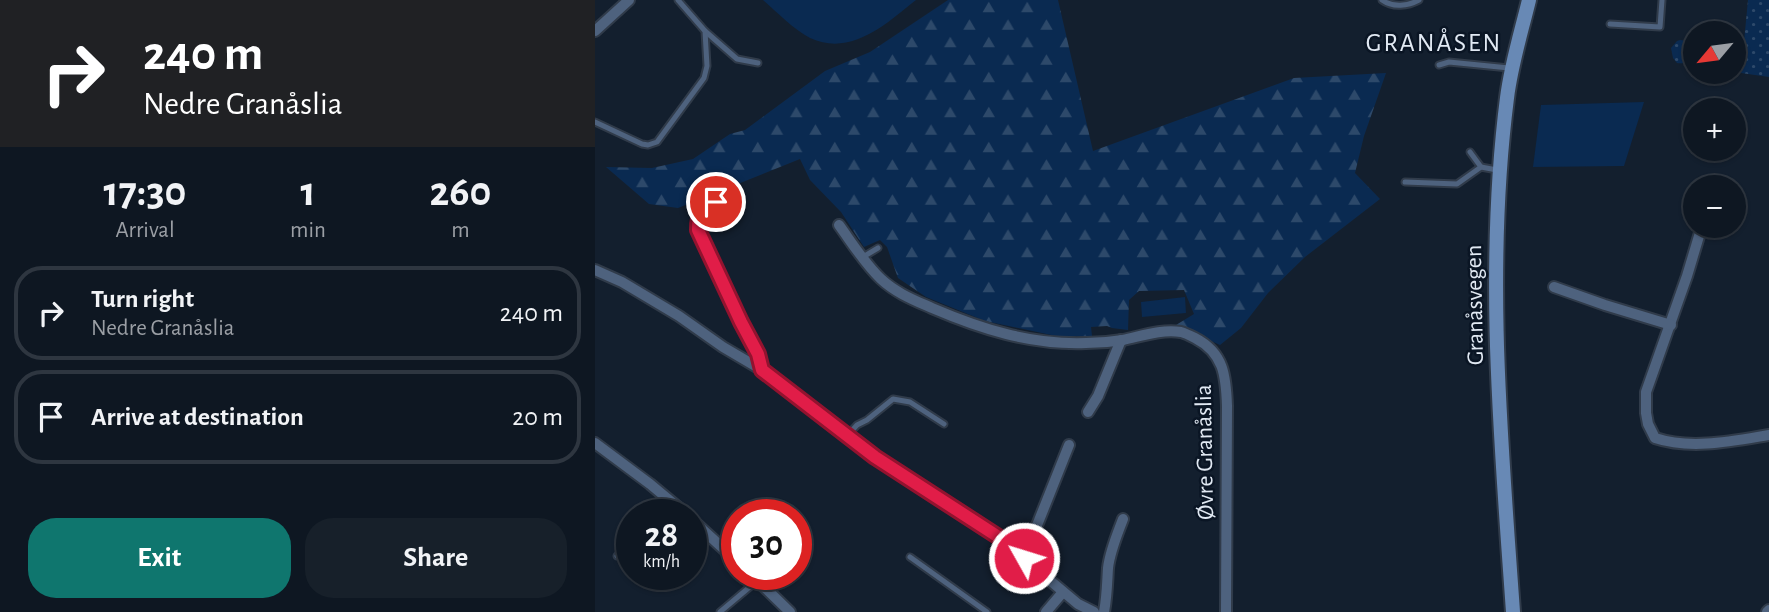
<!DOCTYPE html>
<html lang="en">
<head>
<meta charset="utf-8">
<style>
  :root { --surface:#0e1722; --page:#17202a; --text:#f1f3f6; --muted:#9b9fa5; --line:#2e3640; --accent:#0f766e }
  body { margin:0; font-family:"Alegreya Sans",sans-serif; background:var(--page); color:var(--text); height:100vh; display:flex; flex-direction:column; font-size:26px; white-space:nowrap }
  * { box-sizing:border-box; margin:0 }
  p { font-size:23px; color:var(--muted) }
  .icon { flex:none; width:38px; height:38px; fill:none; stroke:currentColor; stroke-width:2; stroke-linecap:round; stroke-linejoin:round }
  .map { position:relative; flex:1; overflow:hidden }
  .details { display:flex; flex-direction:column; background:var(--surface); width:595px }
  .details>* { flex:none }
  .banner { background:#202124; color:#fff; overflow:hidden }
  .needle { width:46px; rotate:241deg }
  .controls { position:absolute; left:1088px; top:21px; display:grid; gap:14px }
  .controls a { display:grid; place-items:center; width:63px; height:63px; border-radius:50%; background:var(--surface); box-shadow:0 2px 5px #0004,0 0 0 2px var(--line); font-size:35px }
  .speed { position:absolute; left:21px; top:499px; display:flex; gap:14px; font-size:35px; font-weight:700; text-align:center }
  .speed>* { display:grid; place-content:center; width:91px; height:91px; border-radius:50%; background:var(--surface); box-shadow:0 2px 5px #0004,0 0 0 2px var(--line); line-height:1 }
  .speed small { font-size:18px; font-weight:400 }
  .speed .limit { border:10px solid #d22; background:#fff; color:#111 }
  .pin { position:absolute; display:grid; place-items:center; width:60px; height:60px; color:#fff; margin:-30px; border:4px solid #fff; border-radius:50%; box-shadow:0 2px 7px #0007 }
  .me { position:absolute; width:77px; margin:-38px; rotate:309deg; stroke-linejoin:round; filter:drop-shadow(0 0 5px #0008) }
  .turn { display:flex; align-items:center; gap:24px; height:147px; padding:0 28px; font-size:32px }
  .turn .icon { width:91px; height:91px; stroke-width:2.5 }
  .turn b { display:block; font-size:49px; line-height:60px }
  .eta { display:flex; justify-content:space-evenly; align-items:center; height:119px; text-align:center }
  .eta b { font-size:42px; font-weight:700; line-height:49px }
  .button { display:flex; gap:14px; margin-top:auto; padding:14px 28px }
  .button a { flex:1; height:80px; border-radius:28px; background:var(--accent); color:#fff; font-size:28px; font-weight:700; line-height:80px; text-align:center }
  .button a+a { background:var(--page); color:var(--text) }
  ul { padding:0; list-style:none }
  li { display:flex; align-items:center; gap:21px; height:94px; margin:0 14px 10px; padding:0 14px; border:4px solid var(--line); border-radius:28px }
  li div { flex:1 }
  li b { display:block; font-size:26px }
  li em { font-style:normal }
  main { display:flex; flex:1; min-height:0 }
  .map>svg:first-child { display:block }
</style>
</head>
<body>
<main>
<section class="details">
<div class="banner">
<div class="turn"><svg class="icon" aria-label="right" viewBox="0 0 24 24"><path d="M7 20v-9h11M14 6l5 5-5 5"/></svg><div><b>240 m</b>Nedre Granåslia</div></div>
</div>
<div class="eta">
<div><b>17:30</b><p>Arrival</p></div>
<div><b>1</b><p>min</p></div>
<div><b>260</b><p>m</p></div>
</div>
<ul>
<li><svg class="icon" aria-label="right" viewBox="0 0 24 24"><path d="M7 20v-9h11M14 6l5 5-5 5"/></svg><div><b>Turn right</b><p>Nedre Granåslia</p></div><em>240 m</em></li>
<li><svg class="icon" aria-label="arrive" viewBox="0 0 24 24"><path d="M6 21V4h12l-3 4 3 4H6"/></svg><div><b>Arrive at destination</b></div><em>20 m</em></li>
</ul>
<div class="button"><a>Exit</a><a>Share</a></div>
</section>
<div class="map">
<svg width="1174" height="612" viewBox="0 0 1174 612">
  <defs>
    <pattern id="forest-firs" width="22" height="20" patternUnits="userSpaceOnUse" patternTransform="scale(1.75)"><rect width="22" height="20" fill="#0a2a51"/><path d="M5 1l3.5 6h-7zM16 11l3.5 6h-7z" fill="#2d496a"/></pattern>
    <pattern id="park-dots" width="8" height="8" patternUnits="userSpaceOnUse" patternTransform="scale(1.75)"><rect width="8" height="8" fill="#0a2a51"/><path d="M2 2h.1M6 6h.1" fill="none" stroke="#2d496a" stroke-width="1.8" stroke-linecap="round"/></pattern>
  </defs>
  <rect width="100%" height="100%" fill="#131f2e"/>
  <g fill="#0a2a51">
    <path d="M 168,0 L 321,0 C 291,24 256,57 215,38 C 198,29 183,13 168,0 Z"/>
    <path d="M 1049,102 L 1029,166 L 938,167 L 946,105 Z"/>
    <path d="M 590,297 L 591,313 L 547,317 L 546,302 Z"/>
  </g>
  <path fill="url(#forest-firs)" d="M 353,0 L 463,0 L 498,151 L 699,78 L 791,73 L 769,136 L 760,173 L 785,199 L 710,257 L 673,293 L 646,328 L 625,345 L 581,325 L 599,314 L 589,290 L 544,291 L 534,300 L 533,330 L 517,328 L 512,326 L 496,327 L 497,336 L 461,336 L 390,321 L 331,297 L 303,278 L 292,247 L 285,240 L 269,247 L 246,212 L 215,180 L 205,159 L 83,208 L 54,204 L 11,167 L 57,168 L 98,159 L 135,134 L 150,130 L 230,71 L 275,52 Z"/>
  <g fill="url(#park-dots)">
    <path d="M 1153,0 L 1174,0 L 1174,77 L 1146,73 Z"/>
    <path d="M 1085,40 L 1093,41 L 1097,47 L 1099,56 C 1094,63 1090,64 1082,63 L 1078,58 L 1076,48 L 1082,41 Z"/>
  </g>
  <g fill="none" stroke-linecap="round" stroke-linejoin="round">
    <defs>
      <g id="lane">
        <path d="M 787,0 C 798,8 813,6 824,0"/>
        <path d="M 1015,24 L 1065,27 L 1067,0"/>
        <path d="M 110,31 L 142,59 L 163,63"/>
        <path d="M 844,65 L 854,62 L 914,68"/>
        <path d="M 0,122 L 47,144 L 53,145 L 62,142 L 109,78 L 112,66 L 110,31 L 83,0"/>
        <path d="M 875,152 L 886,167"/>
        <path d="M 810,182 L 862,184 L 886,167 L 902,170"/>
        <path d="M 122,202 C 106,210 103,212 103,230 L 146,322 L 163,354 L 166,367"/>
        <path d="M 268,257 L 283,248"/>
        <path d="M 252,436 L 262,425 L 272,420 L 298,399 L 315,402 L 349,424"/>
        <path d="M 61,514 L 74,500"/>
        <path d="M 22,556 L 37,541"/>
        <path d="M 315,557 L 392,612"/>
        <path d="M 125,612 L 163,580"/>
      </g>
      <g id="street">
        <path d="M 0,31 L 34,0"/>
        <path d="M 244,225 C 257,243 270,264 286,279 C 301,293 319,300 337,308 C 386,329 436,345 491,343 C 503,343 516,342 528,340 C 547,336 566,329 586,332 C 590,333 596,336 600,338 C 629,353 631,376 632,406 L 631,612"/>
        <path d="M 1107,226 L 1092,276 L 1051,392 L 1051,413 L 1053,424 L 1060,438 C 1096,450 1138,441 1174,435"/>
        <path d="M 0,270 L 27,282 L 84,316 L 128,347 L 167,370 L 280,457 L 402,536 L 483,604 L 499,612"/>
        <path d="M 959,287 L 1010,305 L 1076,325"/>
        <path d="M 493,412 L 503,396 L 526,340"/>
        <path d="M 0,443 L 55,484 L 91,514"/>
        <path d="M 96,519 L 142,561"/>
        <path d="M 429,558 L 474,445"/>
        <path d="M 156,574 L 195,612"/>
        <path d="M 451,612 L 468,592"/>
        <path d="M 509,612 C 512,596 512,584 513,568 C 515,551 522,535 528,519"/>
        <path d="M 1172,612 L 1174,610"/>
      </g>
      <path id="secondary" d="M 918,612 C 906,441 890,269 912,98 C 916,65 926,33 934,0"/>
    </defs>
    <use href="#lane" stroke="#303b4a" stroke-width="9"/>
    <use href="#street" stroke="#303b4a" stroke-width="14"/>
    <use href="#secondary" stroke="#303b4a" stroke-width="18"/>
    <use href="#lane" stroke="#4e627e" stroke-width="5"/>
    <use href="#street" stroke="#4e627e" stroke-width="10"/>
    <use href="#secondary" stroke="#6889b5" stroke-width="14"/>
  </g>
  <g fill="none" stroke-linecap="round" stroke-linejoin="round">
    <defs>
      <path id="route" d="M 121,202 C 106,210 103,212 103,230 L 146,322 L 163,354 L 167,370 L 280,457 L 402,536 L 429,558"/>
    </defs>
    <use href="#route" stroke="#92132f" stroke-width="18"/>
    <use href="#route" stroke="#e11d48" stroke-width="12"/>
  </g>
  <g text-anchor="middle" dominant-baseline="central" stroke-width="5" stroke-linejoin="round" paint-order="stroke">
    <g font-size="24" fill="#e1e9f3" stroke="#0a1524">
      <text transform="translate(880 305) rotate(-91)">Granåsvegen</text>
      <text transform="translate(610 452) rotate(-91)">Øvre Granåslia</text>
    </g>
    <g font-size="26" letter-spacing="2" fill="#e1e9f3" stroke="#0a1524">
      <text x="839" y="43">GRANÅSEN</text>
    </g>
  </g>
</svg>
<div class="controls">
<a><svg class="needle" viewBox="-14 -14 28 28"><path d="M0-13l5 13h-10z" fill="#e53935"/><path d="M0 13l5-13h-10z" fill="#9b9fa5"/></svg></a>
<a>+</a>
<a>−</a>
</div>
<div class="speed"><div>28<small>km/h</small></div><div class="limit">30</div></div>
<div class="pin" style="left:121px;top:202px;background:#d93025"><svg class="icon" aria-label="arrive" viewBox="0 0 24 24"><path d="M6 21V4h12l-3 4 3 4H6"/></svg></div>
<svg class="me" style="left:429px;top:558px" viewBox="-20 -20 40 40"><circle r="17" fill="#e11d48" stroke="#fff" stroke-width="3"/><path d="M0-11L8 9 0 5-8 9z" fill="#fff"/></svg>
</div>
</main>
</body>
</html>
